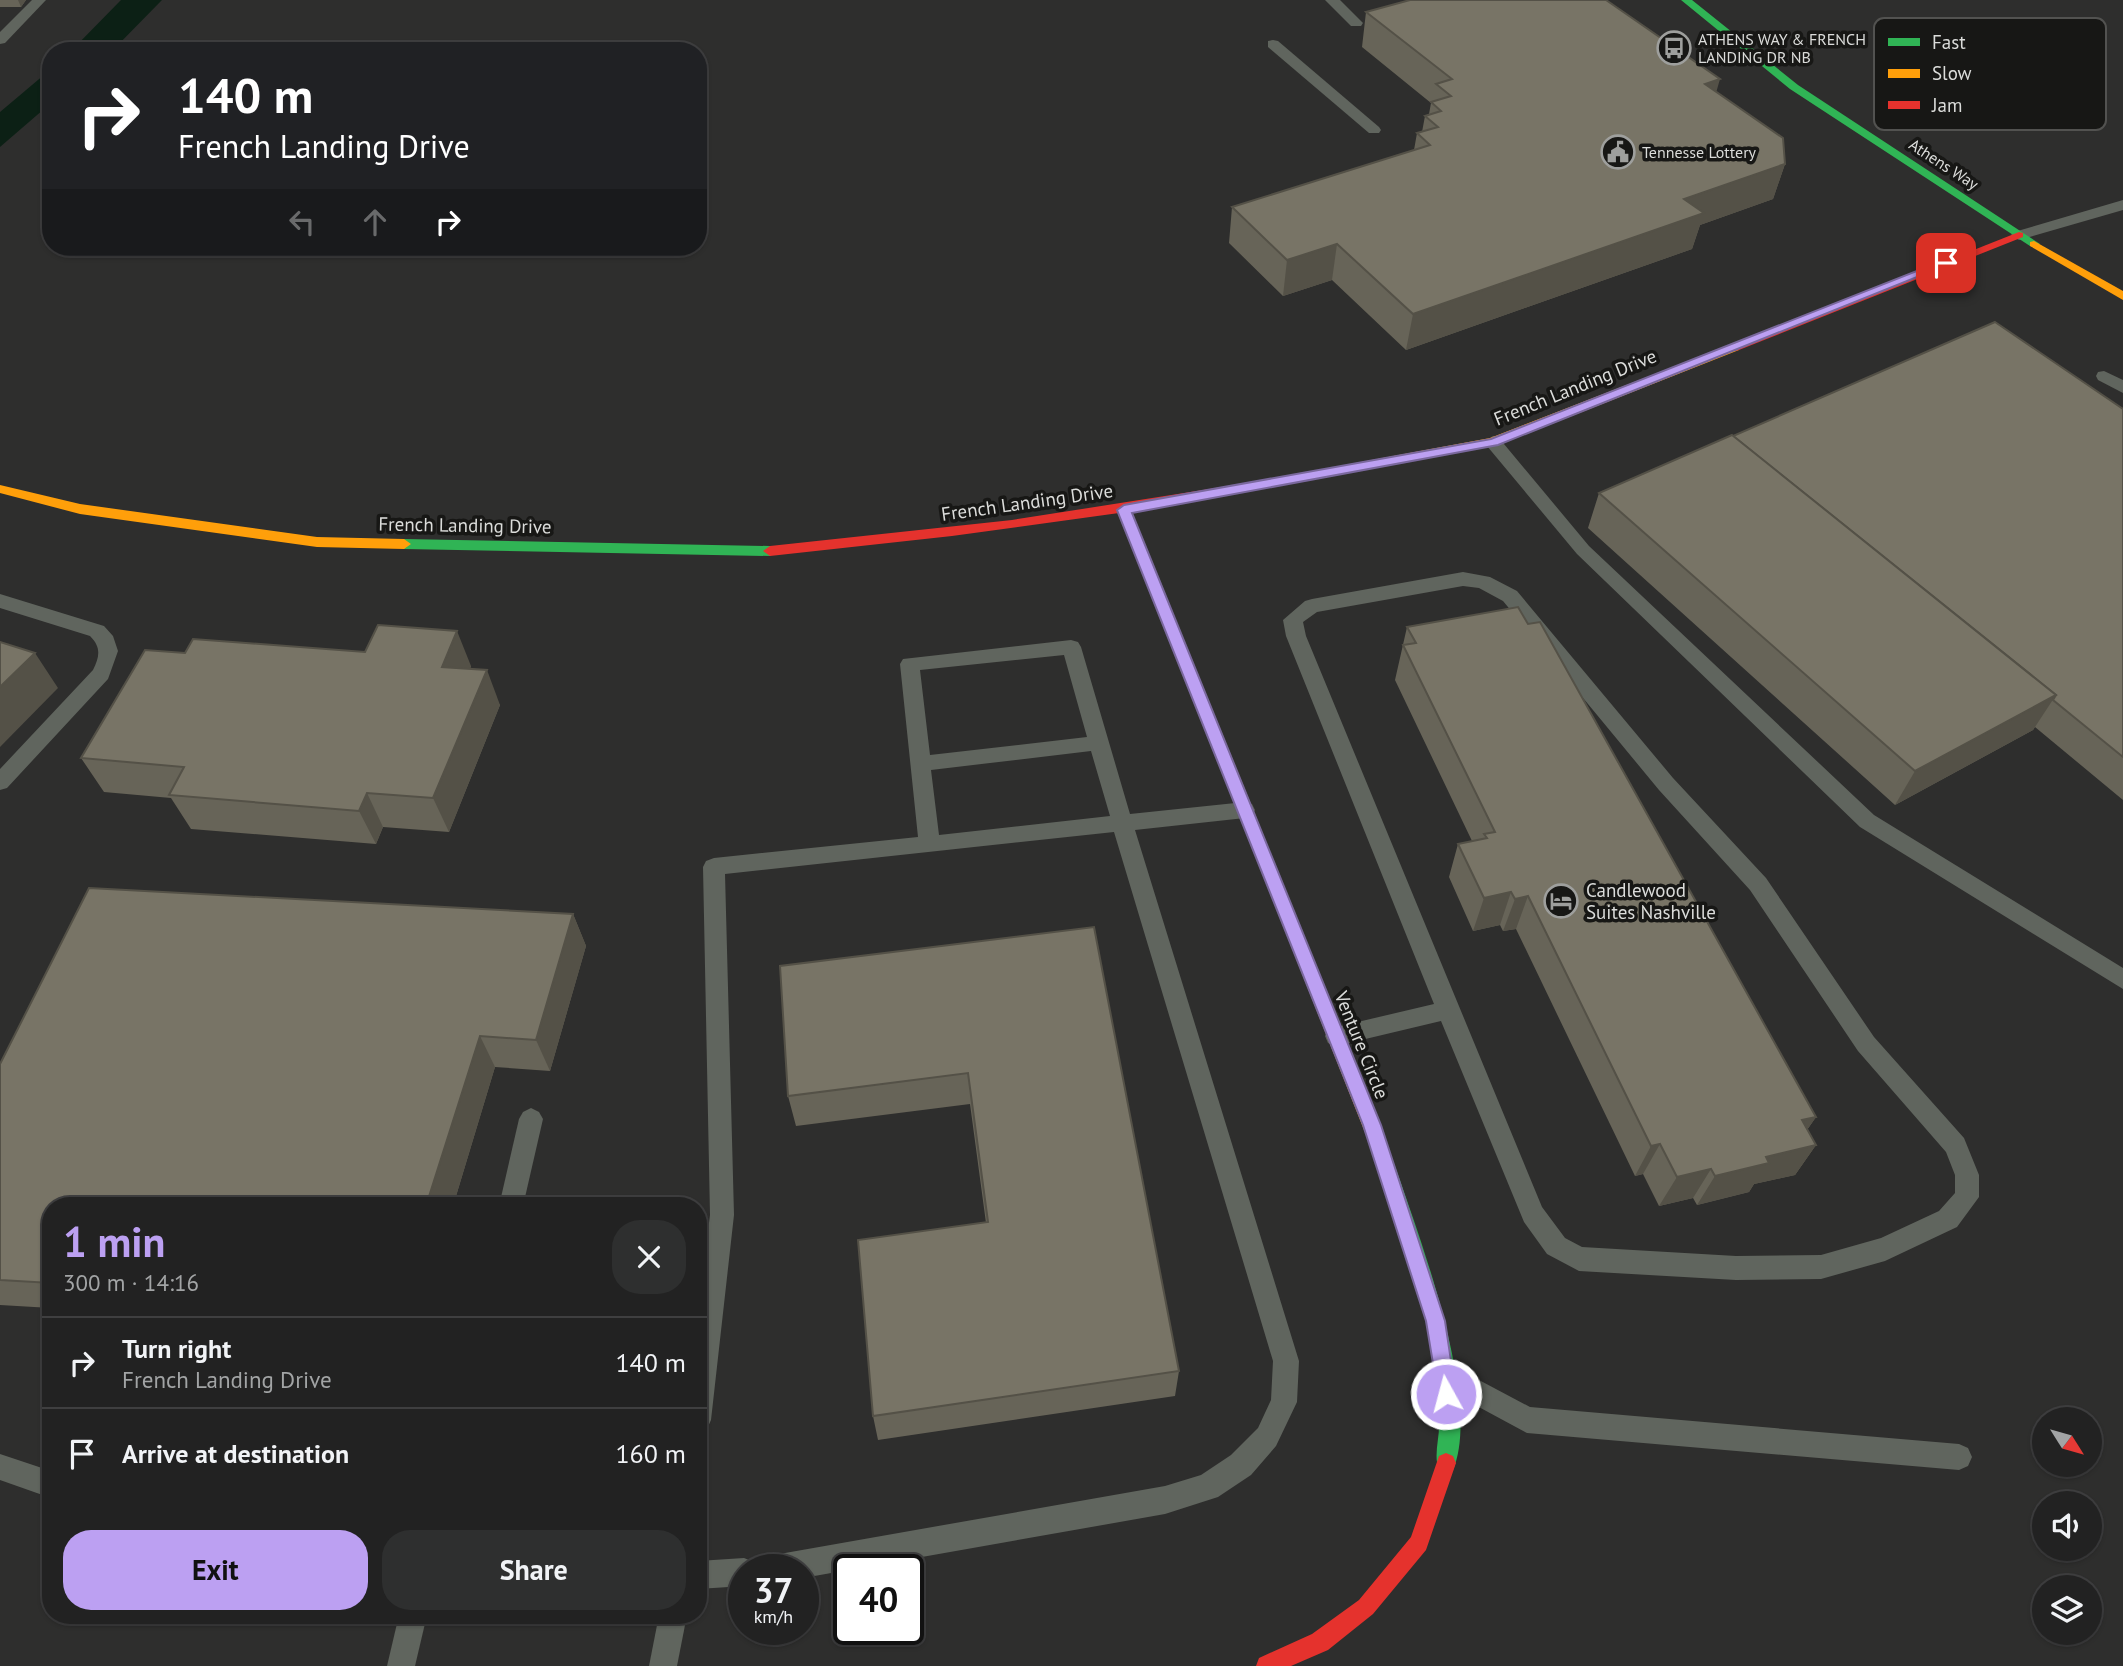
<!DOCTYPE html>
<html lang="en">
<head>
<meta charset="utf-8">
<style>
  :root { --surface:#222; --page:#2e2f2f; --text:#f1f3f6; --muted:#a2a4a5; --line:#3f3f40; --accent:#bca0f2 }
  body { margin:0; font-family:"PT Sans",sans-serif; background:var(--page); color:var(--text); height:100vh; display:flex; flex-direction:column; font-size:26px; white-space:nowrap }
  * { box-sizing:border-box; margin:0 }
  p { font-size:23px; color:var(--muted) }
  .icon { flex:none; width:38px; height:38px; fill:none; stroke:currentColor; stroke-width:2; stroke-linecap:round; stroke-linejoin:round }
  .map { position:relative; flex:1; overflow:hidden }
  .details { position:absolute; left:42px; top:1197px; width:665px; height:427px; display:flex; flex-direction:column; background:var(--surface); border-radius:28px; box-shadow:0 2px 5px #0004,0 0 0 2px var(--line) }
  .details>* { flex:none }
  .guide { position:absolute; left:42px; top:42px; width:665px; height:214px; border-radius:28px; box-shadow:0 2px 5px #0004,0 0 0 2px var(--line); background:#202124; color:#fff; overflow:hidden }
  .needle { width:46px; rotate:127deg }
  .buttons { position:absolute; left:2032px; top:1407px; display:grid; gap:14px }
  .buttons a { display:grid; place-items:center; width:70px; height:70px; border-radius:50%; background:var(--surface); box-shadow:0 2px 5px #0004,0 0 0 2px var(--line); font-size:35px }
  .speed { position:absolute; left:728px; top:1554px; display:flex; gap:14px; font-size:35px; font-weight:700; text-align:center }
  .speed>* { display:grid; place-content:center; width:91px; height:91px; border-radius:50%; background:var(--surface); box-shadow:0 2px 5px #0004,0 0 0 2px var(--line); line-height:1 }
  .speed small { font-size:18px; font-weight:400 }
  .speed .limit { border:4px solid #111; border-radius:10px; background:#fff; color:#111 }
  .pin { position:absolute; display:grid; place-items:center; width:60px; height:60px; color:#fff; margin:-30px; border-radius:14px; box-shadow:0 4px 10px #0006 }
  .me { position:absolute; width:77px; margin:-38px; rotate:353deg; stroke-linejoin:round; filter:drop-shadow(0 0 5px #0008) }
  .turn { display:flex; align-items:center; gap:24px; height:147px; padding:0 21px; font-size:32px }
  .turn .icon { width:91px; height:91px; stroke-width:2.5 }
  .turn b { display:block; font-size:49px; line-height:60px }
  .lanes { display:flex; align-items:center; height:66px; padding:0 21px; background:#0003; justify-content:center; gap:35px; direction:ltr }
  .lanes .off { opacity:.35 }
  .round { display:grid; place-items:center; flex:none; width:74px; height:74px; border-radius:28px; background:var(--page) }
  .head { display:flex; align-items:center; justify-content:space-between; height:119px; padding:0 21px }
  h1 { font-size:42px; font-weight:700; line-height:52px; color:var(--accent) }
  .cta { display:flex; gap:14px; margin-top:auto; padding:14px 21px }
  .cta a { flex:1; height:80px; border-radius:28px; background:var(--accent); color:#111; font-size:28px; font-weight:700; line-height:80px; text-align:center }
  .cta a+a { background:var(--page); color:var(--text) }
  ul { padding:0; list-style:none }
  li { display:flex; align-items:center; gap:21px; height:91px; padding:0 21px; border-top:2px solid var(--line) }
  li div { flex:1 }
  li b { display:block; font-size:26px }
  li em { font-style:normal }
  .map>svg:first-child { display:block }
</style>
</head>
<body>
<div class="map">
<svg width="2123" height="1666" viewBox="0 0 2123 1666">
  <rect width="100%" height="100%" fill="#2e2e2d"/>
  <g fill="#0c2015">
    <path d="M 121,0 L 162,0 L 112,51 L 71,51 Z"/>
    <path d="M 51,69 L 51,103 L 0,147 L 0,112 Z"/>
  </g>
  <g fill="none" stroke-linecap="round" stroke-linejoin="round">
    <g fill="#60655e" fill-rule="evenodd">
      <path d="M 32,0 L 46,0 L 5,43 L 0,44 L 0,32 Z"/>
      <path d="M 1325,0 L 1340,0 L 1363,23 L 1361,26 L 1351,26 Z"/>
      <path d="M 1273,40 L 1278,41 L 1379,127 L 1381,130 L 1379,133 L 1369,133 L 1268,47 L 1268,41 Z"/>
      <path d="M 2123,200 L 2123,210 L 2019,240 L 2011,235 L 2014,232 Z"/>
      <path d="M 2104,371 L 2123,380 L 2123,393 L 2098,380 L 2096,376 L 2098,372 Z"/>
      <path d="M 1493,436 L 1499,438 L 1589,546 L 1874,815 L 2123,968 L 2123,989 L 1860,827 L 1577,554 L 1487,446 L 1484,442 Z"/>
      <path d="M 1463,572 L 1490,577 L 1517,591 L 1673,778 L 1766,878 L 1874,1037 L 1964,1138 L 1979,1175 L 1979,1197 L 1957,1227 L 1885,1261 L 1821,1279 L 1736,1280 L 1579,1271 L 1547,1254 L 1524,1222 L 1441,1021 L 1336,1046 L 1328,1043 L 1325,1036 L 1328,1029 L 1434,1004 L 1286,636 L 1283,620 L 1305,601 L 1312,599 ZM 1463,586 L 1479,588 L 1503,601 L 1659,790 L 1750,890 L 1858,1051 L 1946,1152 L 1955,1175 L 1955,1193 L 1939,1211 L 1881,1238 L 1821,1255 L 1736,1256 L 1582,1247 L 1565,1238 L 1542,1207 L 1306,636 L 1303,622 L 1317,612 Z"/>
      <path d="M 0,594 L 104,626 L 113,636 L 118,651 L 108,679 L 7,788 L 0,790 L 0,769 L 93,670 C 100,656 101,647 90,636 L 0,608 Z"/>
      <path d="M 1071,640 L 1078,642 L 1081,647 L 1130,814 L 1245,802 L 1252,804 L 1255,810 L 1252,816 L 1245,818 L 1135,830 L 1299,1361 L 1297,1402 L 1276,1446 L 1251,1475 L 1218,1497 L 1165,1514 L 803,1578 L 803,1570 L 744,1570 L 744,1586 L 698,1589 L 698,1561 L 744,1558 L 754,1562 L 756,1566 L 758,1560 L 768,1556 L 1165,1486 L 1201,1475 L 1231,1455 L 1258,1428 L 1271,1400 L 1273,1361 L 1114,832 L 725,874 L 734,1215 L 711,1420 L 707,1429 L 698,1433 L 698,1309 L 710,1215 L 703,867 L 706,861 L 714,858 L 918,837 L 900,664 L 903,659 ZM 1064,655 L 1087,737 L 930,755 L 920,670 ZM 1091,751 L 1110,816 L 939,835 L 931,770 Z"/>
      <path d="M 531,1108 L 539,1112 L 543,1119 L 523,1206 L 499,1206 L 519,1119 L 523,1112 Z"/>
      <path d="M 1447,1363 L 1530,1407 L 1959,1444 L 1968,1448 L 1972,1457 L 1968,1466 L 1959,1470 L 1527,1433 L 1438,1385 L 1434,1376 L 1438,1367 Z"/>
      <path d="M 0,1454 L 51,1471 L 51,1498 L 0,1480 Z"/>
      <path d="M 399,1615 L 427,1615 L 415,1666 L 387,1666 Z"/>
      <path d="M 659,1615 L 687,1615 L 677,1666 L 649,1666 Z"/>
    </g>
    <g fill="#30b455" fill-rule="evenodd">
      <path d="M 1681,0 L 1692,0 L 1798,85 L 2040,244 L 2034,247 L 2030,246 L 1790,89 Z"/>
      <path d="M 404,539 L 770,546 L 777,551 L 770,556 L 404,549 L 397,544 Z"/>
      <path d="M 1377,1132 L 1383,1134 L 1386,1140 C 1411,1215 1484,1397 1453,1470 L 1446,1473 L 1439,1470 C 1433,1455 1440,1438 1439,1422 C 1438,1397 1435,1372 1431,1347 C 1418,1276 1390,1208 1368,1140 L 1371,1134 Z"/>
    </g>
    <g fill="#ff9f0a" fill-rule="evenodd">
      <path d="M 2034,241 L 2123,291 L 2123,300 L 2030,246 L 2030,242 Z"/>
      <path d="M 1735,343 L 1739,344 L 1739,350 L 1498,445 L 1254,490 L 1247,486 L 1254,482 L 1490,438 Z"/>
      <path d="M 0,485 L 80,504 L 317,537 L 404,539 L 411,544 L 404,549 L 317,547 L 80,514 L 0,493 Z"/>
      <path d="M 1240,791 L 1248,797 L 1386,1140 L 1383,1146 L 1377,1148 L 1371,1146 L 1368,1140 L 1232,797 Z"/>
    </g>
    <g fill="#e5322d" fill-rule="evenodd">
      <path d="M 2019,232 L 2023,233 L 2023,237 L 1739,350 L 1735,351 L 1729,347 Z"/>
      <path d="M 1254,482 L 1261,486 L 1259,489 L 1131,511 L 1248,797 L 1240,803 L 1232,797 L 1119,513 L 952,536 L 770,556 L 763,551 L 770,546 L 1012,520 Z"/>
      <path d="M 1446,1453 L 1453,1456 L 1456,1463 L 1426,1550 L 1373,1614 L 1328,1650 L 1291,1666 L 1256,1666 L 1259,1658 L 1312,1634 L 1359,1600 L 1411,1537 L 1439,1456 Z"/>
    </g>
  </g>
  <g fill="#676458">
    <path d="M 0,0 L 26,0 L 21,7 L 0,7 Z"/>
    <path d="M 1366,12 L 1716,92 L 1785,164 L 1773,199 L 1700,225 L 1692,249 L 1406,350 L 1332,280 L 1283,296 L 1229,243 L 1232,207 L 1414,150 L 1417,133 L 1422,132 L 1425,116 L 1429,114 L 1431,103 L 1362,47 Z"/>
    <path d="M 2123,409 L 2123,800 L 2035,727 L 2033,730 L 1895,805 L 1588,528 L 1599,493 Z"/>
    <path d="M 1528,624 L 1816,1117 L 1807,1130 L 1816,1145 L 1795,1175 L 1754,1184 L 1749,1192 L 1697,1205 L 1693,1198 L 1659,1206 L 1643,1174 L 1635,1176 L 1516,929 L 1503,931 L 1500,925 L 1473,931 L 1449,877 L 1458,844 L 1472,841 L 1395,680 L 1407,627 Z"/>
    <path d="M 185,653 L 471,666 L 470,669 L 500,705 L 449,832 L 383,827 L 376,844 L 191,829 L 171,798 L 104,792 L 81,758 Z"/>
    <path d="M 573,914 L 586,946 L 550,1071 L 495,1067 L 453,1206 L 51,1206 L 51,1308 L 0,1305 L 0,1064 Z"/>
    <path d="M 1094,927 L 1179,1371 L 1175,1396 L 878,1440 L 873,1416 L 986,1223 L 970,1104 L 796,1126 L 788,1096 Z"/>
  </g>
  <g fill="#545147">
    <path d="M 18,0 L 26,0 L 21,7 Z"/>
    <path d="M 1720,79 L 1710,114 L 1705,84 Z"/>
    <path d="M 1785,164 L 1773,199 L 1700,225 L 1692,249 L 1406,350 L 1413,314 L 1684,199 Z"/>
    <path d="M 1337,244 L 1332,280 L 1283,296 L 1287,260 Z"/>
    <path d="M 457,631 L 471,666 L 456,702 L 442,667 Z"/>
    <path d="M 35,653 L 58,688 L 0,747 L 0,687 Z"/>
    <path d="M 487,670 L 500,705 L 449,832 L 433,798 Z"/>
    <path d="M 2056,695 L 2033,730 L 1895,805 L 1915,771 Z"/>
    <path d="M 367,793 L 383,827 L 376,844 L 359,811 Z"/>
    <path d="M 1511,892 L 1500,925 L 1473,931 L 1484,898 Z"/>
    <path d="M 1528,896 L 1516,929 L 1503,931 L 1515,899 Z"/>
    <path d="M 573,914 L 586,946 L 550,1071 L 536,1040 Z"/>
    <path d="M 480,1036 L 495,1067 L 453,1206 L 426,1206 Z"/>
    <path d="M 1816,1117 L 1795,1147 L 1802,1120 Z"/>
    <path d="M 1660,1144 L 1643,1174 L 1635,1176 L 1651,1146 Z"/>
    <path d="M 1816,1145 L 1795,1175 L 1754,1184 L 1749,1192 L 1697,1205 L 1715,1176 L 1766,1157 Z"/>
    <path d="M 1711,1169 L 1693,1198 L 1659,1206 L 1677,1177 Z"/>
  </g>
  <g fill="#787466" stroke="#545147" stroke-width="2">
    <path d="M 1410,0 L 1606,0 L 1720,79 L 1705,84 L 1783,138 L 1785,164 L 1684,199 L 1704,213 L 1413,314 L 1337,244 L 1287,260 L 1232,207 L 1430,145 L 1417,133 L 1438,127 L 1425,116 L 1441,111 L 1431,102 L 1451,96 L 1436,84 L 1452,79 L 1366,12 Z"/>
    <path d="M 1995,322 L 2123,409 L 2123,757 L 2053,700 L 2056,695 L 1733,436 Z"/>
    <path d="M 1732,435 L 2056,695 L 1915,771 L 1599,493 Z"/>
    <path d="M 1518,607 L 1528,624 L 1540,622 L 1816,1117 L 1802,1120 L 1816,1145 L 1766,1157 L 1769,1163 L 1715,1176 L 1711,1169 L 1677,1177 L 1660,1144 L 1651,1146 L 1528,896 L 1515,899 L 1511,892 L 1484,898 L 1458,844 L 1487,838 L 1484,834 L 1495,832 L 1403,645 L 1416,643 L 1407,627 Z"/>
    <path d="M 378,625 L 457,631 L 442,667 L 487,670 L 433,798 L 367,793 L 359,811 L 169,795 L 184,767 L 81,758 L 145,650 L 185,653 L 193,639 L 365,652 Z"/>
    <path d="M 0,642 L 35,653 L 0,687 Z"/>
    <path d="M 89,888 L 573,914 L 536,1040 L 480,1036 L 426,1206 L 51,1206 L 51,1283 L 0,1280 L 0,1064 Z"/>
    <path d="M 1094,927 L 1179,1371 L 873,1416 L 858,1240 L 988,1222 L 968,1073 L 788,1096 L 780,966 Z"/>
  </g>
  <path fill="#bca0f2" stroke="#7a689d" stroke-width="2" d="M 1942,261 L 1952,263 L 1498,445 L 1132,513 L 1381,1125 L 1445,1321 L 1456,1394 L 1453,1400 L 1446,1403 L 1439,1400 L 1426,1321 L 1363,1125 L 1117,510 L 1124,505 L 1491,439 Z"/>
  <defs>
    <symbol id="bus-ring" viewBox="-11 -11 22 22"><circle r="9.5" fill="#171715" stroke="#9e9f9d" stroke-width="1.5"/><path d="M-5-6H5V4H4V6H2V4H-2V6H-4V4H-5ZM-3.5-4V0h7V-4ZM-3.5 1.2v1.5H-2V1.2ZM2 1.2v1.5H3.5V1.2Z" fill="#9e9f9d"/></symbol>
    <symbol id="civic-ring" viewBox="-11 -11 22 22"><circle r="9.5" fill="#171715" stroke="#9e9f9d" stroke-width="1.5"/><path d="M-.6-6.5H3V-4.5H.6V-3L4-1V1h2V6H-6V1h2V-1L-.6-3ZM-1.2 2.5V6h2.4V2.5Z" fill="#9e9f9d"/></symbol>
    <symbol id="hotel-ring" viewBox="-11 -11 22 22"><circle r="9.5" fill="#171715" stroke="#9e9f9d" stroke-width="1.5"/><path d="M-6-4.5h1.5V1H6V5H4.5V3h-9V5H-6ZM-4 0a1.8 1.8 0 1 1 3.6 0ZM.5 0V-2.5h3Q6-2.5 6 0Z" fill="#9e9f9d"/></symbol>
  </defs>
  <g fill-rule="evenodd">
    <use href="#bus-ring" x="1655" y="29" width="38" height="38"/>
    <use href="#civic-ring" x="1599" y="133" width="38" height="38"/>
    <use href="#hotel-ring" x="1542" y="882" width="38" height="38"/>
  </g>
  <g text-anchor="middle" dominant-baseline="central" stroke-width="7" stroke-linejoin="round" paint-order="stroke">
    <g font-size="16" fill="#dbdcda" stroke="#171715" text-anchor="start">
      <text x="1698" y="39">ATHENS WAY &amp; FRENCH<tspan x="1698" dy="18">LANDING DR NB</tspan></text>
      <text x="1642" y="152">Tennesse Lottery</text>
    </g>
    <g font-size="16" fill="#dbdcda" stroke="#171715">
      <text transform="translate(1944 164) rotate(33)">Athens Way</text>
    </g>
    <g font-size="19" fill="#dbdcda" stroke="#171715">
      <text transform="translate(1575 387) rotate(-22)">French Landing Drive</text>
      <text transform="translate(1027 502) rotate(-8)">French Landing Drive</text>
      <text transform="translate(465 525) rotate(1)">French Landing Drive</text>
      <text transform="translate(1362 1045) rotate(68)">Venture Circle</text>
    </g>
    <g font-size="19" fill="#dbdcda" stroke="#171715" text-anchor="start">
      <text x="1586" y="890">Candlewood<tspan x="1586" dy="22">Suites Nashville</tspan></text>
    </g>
  </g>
  <rect x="1874" y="18" width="232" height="112" rx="10" fill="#171715" stroke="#525250" stroke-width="2"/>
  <rect x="1888" y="38" width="32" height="8" fill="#30b455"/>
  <rect x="1888" y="69" width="32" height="9" fill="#ff9f0a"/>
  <rect x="1888" y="101" width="32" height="8" fill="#e5322d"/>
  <g font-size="19" fill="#dbdcda">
    <text x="1932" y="49">Fast</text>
    <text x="1932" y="80">Slow</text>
    <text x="1932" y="112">Jam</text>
  </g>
</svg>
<div class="buttons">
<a><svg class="needle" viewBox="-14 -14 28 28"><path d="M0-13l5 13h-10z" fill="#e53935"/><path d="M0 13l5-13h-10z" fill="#a2a4a5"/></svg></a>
<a><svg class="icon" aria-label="sound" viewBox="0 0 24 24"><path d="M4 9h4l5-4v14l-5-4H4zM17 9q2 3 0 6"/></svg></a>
<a><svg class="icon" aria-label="layers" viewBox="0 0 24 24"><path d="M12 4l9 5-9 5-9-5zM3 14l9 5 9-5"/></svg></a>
</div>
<div class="speed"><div>37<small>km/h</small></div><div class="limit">40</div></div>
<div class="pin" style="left:1946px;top:263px;background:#d93025"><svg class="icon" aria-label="arrive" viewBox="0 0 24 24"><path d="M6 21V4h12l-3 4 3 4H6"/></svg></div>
<svg class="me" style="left:1446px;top:1394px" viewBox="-20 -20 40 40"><circle r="17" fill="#bca0f2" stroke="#fff" stroke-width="3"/><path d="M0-11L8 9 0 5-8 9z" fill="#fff"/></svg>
<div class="guide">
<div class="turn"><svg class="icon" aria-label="right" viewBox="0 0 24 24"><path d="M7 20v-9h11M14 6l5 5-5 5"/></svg><div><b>140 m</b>French Landing Drive</div></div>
<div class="lanes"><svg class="icon off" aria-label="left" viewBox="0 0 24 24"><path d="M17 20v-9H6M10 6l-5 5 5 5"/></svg><svg class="icon off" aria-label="ahead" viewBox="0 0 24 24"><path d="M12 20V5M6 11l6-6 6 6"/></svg><svg class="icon" aria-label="right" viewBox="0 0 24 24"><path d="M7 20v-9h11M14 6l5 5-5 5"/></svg></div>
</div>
<section class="details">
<div class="head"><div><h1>1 min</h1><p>300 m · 14:16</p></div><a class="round"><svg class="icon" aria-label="close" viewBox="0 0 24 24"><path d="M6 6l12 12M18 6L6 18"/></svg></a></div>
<ul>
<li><svg class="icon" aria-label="right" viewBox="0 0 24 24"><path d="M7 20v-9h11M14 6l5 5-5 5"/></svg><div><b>Turn right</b><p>French Landing Drive</p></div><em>140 m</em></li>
<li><svg class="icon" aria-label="arrive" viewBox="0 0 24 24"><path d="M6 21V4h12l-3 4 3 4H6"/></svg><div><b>Arrive at destination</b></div><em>160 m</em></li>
</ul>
<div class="cta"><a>Exit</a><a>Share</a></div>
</section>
</div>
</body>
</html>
